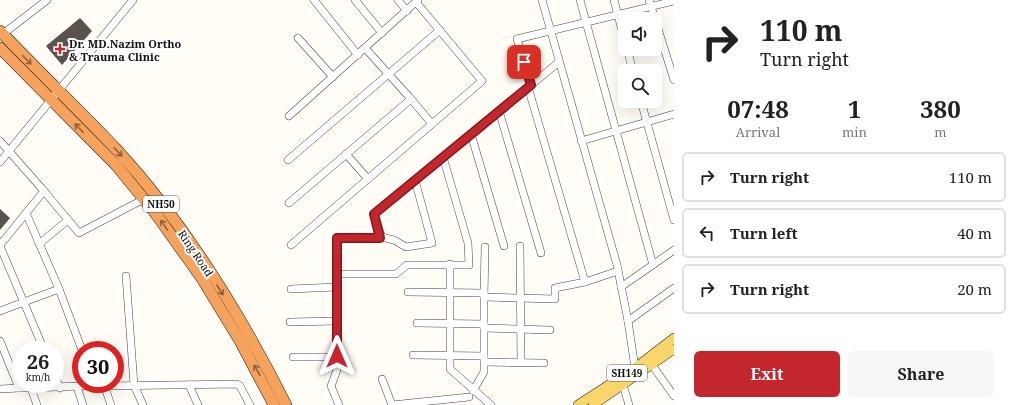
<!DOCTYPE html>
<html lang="en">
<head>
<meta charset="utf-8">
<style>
  :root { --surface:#fff; --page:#f6f6f6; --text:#222; --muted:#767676; --line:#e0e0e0; --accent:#c4262e }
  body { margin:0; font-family:"Noto Serif",serif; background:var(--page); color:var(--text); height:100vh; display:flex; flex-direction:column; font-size:15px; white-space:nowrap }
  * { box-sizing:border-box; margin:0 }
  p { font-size:13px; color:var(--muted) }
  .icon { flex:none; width:22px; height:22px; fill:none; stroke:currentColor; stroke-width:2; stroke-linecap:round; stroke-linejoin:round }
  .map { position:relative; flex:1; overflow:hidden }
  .side { display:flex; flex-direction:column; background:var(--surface); width:340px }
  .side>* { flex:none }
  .hud { background:#fff; color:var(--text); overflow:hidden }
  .tools { position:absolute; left:618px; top:12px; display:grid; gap:8px }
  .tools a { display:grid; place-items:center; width:44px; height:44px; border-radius:6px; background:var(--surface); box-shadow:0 4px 16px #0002; font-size:20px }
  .speed { position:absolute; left:12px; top:341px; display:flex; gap:8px; font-size:20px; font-weight:700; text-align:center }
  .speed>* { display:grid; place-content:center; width:52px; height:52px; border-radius:50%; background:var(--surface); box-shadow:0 4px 16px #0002; line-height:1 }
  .speed small { font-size:10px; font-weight:400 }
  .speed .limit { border:6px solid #d22; background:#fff; color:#111 }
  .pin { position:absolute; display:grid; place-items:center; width:34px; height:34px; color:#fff; margin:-17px; border-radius:8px; box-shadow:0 2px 6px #0006 }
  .me { position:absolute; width:44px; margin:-22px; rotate:0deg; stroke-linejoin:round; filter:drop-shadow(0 0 3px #0008) }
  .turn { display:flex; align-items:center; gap:14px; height:84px; padding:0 20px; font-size:18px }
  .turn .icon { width:52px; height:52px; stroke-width:2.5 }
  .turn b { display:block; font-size:28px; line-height:34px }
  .eta { display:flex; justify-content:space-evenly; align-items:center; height:68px; text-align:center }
  .eta b { font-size:24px; font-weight:700; line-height:28px }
  .button { display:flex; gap:8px; margin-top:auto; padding:8px 20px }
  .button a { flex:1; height:46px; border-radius:6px; background:var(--accent); color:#fff; font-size:16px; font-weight:700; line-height:46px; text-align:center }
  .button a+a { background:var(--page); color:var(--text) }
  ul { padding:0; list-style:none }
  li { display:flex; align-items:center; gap:12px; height:50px; margin:0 8px 6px; padding:0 12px; border:2px solid var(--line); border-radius:6px }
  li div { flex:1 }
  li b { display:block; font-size:15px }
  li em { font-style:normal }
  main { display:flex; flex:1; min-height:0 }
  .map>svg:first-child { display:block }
</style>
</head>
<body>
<main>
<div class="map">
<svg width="674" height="405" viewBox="0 0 674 405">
  <rect width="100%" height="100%" fill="#fffdf5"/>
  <g fill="#5a524d">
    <path d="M 80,18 L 92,31 L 62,65 L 46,46 Z"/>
    <path d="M 0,209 L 10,218 L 0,230 Z"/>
  </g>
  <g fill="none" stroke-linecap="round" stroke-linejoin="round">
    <defs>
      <g id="minor">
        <path d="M 314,0 L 358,55"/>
        <path d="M 355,0 L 382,33"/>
        <path d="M 398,0 L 407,11"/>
        <path d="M 542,0 L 617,265 L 628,321 L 635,368"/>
        <path d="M 580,0 L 653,265"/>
        <path d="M 614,0 L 625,42"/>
        <path d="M 649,0 L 674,80"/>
        <path d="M 3,34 L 47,0"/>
        <path d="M 298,38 L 333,77"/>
        <path d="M 365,48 L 411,99"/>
        <path d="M 627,49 L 633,71"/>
        <path d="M 531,85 L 517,39 L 674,1"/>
        <path d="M 528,87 L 585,282"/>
        <path d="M 641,101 L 674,220"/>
        <path d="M 499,111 L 541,253"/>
        <path d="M 289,116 L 418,0"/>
        <path d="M 471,134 L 504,246"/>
        <path d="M 0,141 L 44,191 L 0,245"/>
        <path d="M 581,141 L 674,114"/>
        <path d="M 346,154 L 368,179"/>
        <path d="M 288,160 L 440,30"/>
        <path d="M 0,162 L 133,0"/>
        <path d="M 44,191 L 79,233 L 144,199"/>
        <path d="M 289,203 L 411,99 L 432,124"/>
        <path d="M 381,237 L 394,240 L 406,247 L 432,243 L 415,180"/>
        <path d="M 39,244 L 68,220"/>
        <path d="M 291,245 L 482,81 L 416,2"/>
        <path d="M 0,246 L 44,350"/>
        <path d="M 520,246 L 521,363"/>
        <path d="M 485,247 L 484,297 L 555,299 L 555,288 L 585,282 L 618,271"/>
        <path d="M 450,264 L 450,369 L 491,405"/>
        <path d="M 337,274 L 396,274 L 407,265 L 469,265 L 468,243 L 443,157"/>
        <path d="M 126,276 L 134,385 L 143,405"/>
        <path d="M 621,287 L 674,250"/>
        <path d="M 59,289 L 82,350"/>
        <path d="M 291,289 L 337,287"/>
        <path d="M 408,292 L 484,293"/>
        <path d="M 0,311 L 59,289 L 26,213"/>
        <path d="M 628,321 L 674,288"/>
        <path d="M 290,322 L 337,321"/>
        <path d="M 417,323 L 484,324"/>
        <path d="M 484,328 L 550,330"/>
        <path d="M 0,341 L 19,388 L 31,388 L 37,405"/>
        <path d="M 413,355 L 484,356"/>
        <path d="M 293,357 L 337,357"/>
        <path d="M 485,362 L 544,363"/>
        <path d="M 650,362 L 674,396"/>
        <path d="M 55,377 L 60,388"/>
        <path d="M 382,379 L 392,405"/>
        <path d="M 189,385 L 198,405"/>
        <path d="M 623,385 L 629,405"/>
        <path d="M 105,386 L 237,384 L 240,386 L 250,405"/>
        <path d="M 77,387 L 83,405"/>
        <path d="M 31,388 L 104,385 L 111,405"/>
        <path d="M 0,389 L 19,388"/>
        <path d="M 473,391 L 484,372 L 484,297"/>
        <path d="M 339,405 L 331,386 L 337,370 L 337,238 L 380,237 L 381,235 L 374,214 L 559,62"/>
        <path d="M 392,405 L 469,397"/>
      </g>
      <g id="major">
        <path d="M 578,405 L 635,368 L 674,338"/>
        <path d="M 593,405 L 674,349"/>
      </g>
      <g id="highway">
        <path d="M 0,31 C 38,71 79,110 117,150 C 184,223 242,317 286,405"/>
        <path d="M 0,48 L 116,165 L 156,214 L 201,277 L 240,341 L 274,405"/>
      </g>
    </defs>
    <use href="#minor" stroke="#444" stroke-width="8"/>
    <use href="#major" stroke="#222" stroke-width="10"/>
    <use href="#highway" stroke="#222" stroke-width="12"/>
    <use href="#minor" stroke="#fff" stroke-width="7"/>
    <use href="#major" stroke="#f9d66b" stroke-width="9"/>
    <use href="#highway" stroke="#f5a25d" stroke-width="11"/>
  </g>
  <defs><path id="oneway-shaft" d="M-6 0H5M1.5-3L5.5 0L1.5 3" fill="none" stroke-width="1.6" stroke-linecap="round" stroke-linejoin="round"/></defs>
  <g stroke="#8e613b">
    <use href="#oneway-shaft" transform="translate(27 60) rotate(45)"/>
    <use href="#oneway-shaft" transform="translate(79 128) rotate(-135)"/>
    <use href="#oneway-shaft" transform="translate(118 152) rotate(48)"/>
    <use href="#oneway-shaft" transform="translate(164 225) rotate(-125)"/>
    <use href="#oneway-shaft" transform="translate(220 290) rotate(58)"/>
    <use href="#oneway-shaft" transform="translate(257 370) rotate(-119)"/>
  </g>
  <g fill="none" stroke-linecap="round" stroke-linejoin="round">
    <defs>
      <path id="route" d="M 337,356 L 337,238 L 380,238 L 374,214 L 531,85 L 524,62"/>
    </defs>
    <use href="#route" stroke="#7f191e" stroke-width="10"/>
    <use href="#route" stroke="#c4262e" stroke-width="7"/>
  </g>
  <path fill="#c4262e" stroke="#fff" stroke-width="1.5" d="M58 43h4v4h4v4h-4v4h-4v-4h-4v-4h4z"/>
  <g text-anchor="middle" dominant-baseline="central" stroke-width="4" stroke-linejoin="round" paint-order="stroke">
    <g fill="#fff" stroke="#585858" stroke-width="1">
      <rect x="143" y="196" width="36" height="16" rx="3"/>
      <rect x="607" y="365" width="40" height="16" rx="3"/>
    </g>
    <g font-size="10" font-weight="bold" fill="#111">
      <text x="161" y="204">NH50</text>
      <text x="627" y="373">SH149</text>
    </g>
    <g font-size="11" font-weight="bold" fill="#111" stroke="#fff" text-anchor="start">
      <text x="69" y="43">Dr. MD.Nazim Ortho<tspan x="69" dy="13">&amp; Trauma Clinic</tspan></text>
    </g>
    <g font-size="11" fill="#111" stroke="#fff">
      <text transform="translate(196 253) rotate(56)">Ring Road</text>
    </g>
  </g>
</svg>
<div class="tools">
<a><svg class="icon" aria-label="sound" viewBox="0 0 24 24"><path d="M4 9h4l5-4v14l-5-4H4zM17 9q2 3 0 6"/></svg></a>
<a><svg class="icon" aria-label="search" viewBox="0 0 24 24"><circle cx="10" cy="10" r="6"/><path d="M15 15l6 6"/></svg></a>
</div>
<div class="speed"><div>26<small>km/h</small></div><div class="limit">30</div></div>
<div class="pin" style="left:524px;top:62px;background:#d93025"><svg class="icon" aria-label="arrive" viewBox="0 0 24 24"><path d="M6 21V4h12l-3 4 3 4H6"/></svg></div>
<svg class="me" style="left:337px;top:356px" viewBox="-20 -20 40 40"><path d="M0-17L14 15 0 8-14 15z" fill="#c4262e" stroke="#fff" stroke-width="4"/></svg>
</div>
<section class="side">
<div class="hud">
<div class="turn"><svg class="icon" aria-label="right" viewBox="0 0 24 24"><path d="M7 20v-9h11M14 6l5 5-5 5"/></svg><div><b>110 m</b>Turn right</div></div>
</div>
<div class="eta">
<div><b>07:48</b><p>Arrival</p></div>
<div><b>1</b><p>min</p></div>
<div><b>380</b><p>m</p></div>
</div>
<ul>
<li><svg class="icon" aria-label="right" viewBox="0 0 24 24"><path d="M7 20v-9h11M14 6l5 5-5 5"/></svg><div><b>Turn right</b></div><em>110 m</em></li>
<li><svg class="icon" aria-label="left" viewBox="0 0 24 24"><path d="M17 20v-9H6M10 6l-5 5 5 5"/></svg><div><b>Turn left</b></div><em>40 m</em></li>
<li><svg class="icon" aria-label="right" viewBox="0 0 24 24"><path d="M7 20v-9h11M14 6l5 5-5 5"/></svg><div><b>Turn right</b></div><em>20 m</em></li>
</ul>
<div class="button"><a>Exit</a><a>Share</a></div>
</section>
</main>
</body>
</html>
